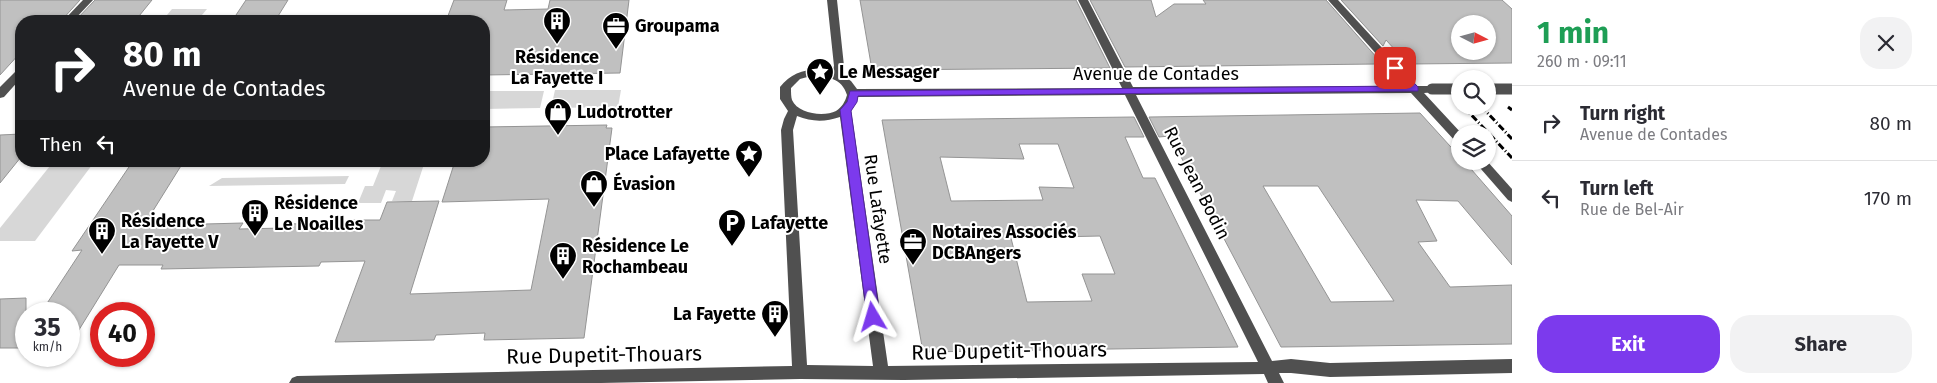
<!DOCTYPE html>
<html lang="en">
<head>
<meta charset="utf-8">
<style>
  :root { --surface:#fff; --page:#f2f2f3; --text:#2b2b33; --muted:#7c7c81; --line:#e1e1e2; --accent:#7c3aed }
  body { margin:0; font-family:"Fira Sans",sans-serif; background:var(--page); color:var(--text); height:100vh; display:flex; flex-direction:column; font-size:19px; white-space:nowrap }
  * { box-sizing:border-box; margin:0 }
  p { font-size:16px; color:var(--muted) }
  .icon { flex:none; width:28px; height:28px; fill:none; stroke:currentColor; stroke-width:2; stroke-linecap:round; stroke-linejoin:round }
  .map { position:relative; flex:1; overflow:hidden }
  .drawer { display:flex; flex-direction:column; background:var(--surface); width:425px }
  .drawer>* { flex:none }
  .hud { position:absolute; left:15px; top:15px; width:475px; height:152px; border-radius:20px; box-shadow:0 1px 4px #0004; background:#202124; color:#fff; overflow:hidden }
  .needle { width:32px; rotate:96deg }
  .tools { position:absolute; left:1451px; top:15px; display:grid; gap:10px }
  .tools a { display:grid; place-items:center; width:45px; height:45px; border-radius:50%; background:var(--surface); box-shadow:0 1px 4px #0004; font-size:25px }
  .speed { position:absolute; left:15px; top:302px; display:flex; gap:10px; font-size:25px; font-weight:700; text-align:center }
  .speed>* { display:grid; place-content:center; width:65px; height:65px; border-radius:50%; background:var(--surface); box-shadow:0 1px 4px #0004; line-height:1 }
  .speed small { font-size:12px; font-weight:400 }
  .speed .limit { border:8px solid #d22; background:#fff; color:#111 }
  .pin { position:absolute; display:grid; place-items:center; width:42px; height:42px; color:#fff; margin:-21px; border-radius:10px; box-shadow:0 2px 8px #0006 }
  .me { position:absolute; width:55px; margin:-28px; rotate:353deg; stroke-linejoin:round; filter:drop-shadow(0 0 4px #0008) }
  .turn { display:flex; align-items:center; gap:18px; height:105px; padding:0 25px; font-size:22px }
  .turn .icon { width:65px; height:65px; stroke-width:2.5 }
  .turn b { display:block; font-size:35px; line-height:42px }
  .then { display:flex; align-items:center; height:48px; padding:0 25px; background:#0003; gap:10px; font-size:19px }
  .round { display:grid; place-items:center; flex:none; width:52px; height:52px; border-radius:20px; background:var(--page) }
  .headline { display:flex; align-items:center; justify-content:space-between; height:85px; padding:0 25px }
  h1 { font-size:30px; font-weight:700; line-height:38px; color:#1e9e55 }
  .button { display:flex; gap:10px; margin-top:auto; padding:10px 25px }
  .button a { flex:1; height:58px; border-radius:20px; background:var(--accent); color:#fff; font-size:20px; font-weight:700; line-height:58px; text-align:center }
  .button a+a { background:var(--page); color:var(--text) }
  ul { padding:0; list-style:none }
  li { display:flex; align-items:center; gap:15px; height:75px; padding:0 25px; border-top:1px solid var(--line) }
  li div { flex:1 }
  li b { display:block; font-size:19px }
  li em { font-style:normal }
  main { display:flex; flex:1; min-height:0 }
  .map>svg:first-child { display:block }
</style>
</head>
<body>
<main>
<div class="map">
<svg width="1512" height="383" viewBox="0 0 1512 383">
  <rect width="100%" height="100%" fill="#fff"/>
  <g fill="#d7d7d7">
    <path d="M 172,9 L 207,9 L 197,21 L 162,21 Z"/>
    <path d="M 555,90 L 621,90 L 618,107 L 551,108 Z"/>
    <path d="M 484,91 L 544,91 L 540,108 L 484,109 Z"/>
    <path d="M 54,161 L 95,161 L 35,241 L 0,241 L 0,228 Z"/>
    <path d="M 383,161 L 425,161 L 412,201 L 392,201 L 396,191 L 386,190 L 381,203 L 358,203 L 365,186 L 373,186 Z"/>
    <path d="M 349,176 L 345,184 L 209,186 L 222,178 Z"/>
  </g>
  <g fill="#c0c0c0" stroke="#949494" fill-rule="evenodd">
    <path d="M 0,0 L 80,0 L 61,21 L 21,21 L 21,52 L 0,75 Z"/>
    <path d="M 95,0 L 152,0 L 135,21 L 75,21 Z"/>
    <path d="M 246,0 L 288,0 L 275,21 L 232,21 Z"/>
    <path d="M 454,0 L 507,0 L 504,10 L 548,9 L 550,0 L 629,0 L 620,73 L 484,75 L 486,59 L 484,58 L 484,21 L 446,21 Z"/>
    <path d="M 860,0 L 1076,0 L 1110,68 L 872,70 Z"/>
    <path d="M 1090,0 L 1151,0 L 1156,17 L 1174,4 L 1206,4 L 1203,0 L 1326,0 L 1378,59 L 1376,64 L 1125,67 Z"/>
    <path d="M 1341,0 L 1502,0 L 1512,9 L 1512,63 L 1408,64 L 1386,40 L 1383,46 ZM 1460,24 L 1488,24 L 1488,51 L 1460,51 Z"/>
    <path d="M 1420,113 L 1460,157 L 1460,161 L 1464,161 L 1512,216 L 1512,265 L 1458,201 L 1416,200 L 1437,241 L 1418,242 L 1450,287 L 1512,285 L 1512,344 L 1281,347 L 1170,136 L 1159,137 L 1149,117 ZM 1263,186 L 1318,186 L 1394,301 L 1331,302 Z"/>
    <path d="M 1134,117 L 1144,137 L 1125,137 L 1143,178 L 1155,178 L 1238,347 L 923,352 L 882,120 ZM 1019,144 L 1058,144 L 1074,188 L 1039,187 L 1043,200 L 951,201 L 940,157 L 1024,159 ZM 1100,236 L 1115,274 L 1082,274 L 1092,301 L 1027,302 L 1011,238 Z"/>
    <path d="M 607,125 L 606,128 L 612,128 L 584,338 L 484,340 L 485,333 L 436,335 L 434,340 L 335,342 L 365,261 L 321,262 L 319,266 L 161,269 L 163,265 L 119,265 L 69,346 L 69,314 L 40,314 L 82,250 L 72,251 L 133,161 L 184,161 L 146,222 L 169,221 L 167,225 L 243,223 L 239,229 L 285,228 L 287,224 L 350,223 L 351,220 L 380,220 L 387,202 L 439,201 L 410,294 L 531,290 L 549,199 L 442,202 L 455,161 L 484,161 L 484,127 Z"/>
    <path d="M 21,134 L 21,157 L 0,183 L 0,135 Z"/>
    <path d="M 26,298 L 26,348 L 0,348 L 0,299 Z"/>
  </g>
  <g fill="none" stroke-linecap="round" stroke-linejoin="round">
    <g fill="#505050" fill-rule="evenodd">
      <path d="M 83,0 L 93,0 L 73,21 L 63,21 Z"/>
      <path d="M 827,0 L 837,0 L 844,66 L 842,75 L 851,81 L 857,89 L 1122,88 L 1078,0 L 1088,0 L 1133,87 L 1405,86 L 1328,0 L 1338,0 L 1417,86 L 1436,86 L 1438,89 L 1436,92 L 1424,93 L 1462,134 L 1460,134 L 1460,143 L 1456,142 L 1411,93 L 1136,95 L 1272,361 L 1291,359 L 1330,363 L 1512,359 L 1512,373 L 1330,377 L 1291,373 L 1279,373 L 1284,383 L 1268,383 L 1264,374 L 904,380 L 800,379 L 601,383 L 289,383 L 292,378 L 297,376 L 792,366 L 781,130 L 784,119 L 788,111 L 780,99 L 780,87 C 793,70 812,67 832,71 L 834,66 ZM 811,76 C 827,76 842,78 847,95 C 845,102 842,107 836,111 C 824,117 798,114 792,100 C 791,97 791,92 791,88 L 800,79 ZM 1125,95 L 1258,362 L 888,366 L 851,110 L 858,97 ZM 797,116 C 812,122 825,122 840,117 L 873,366 L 807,365 L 793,130 Z"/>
      <path d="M 21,69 L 21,78 L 4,97 L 0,98 L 0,87 L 17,70 Z"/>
      <path d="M 1474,161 L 1487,161 L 1512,189 L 1512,202 L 1508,200 Z"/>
    </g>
    <g stroke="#000" stroke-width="3" stroke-dasharray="7 2.5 1 2.5" stroke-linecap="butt">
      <path d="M 1463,106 L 1512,158"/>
      <path d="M 1481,106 L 1512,139"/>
      <path d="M 1508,107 L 1512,110"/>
    </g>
    <g stroke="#505050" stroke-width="11">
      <path d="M 1432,89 L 1460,89"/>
      <path d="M 1488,89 L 1512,89"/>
    </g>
  </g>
  <path fill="#7c3aed" stroke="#51269a" d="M 1395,65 L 1398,66 L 1418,87 L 1418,91 L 858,96 L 857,102 L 851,111 L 880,317 L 878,321 L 873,323 L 869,321 L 867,317 L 840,110 L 847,102 L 850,91 L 1405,86 L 1390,68 Z"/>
  <defs>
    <symbol id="building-pin" viewBox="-11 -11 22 30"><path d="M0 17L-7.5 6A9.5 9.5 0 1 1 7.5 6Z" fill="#000" stroke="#fff"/><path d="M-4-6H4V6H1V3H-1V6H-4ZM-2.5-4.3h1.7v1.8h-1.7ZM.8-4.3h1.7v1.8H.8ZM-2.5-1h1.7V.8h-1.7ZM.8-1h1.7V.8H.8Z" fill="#fff"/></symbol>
    <symbol id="office-pin" viewBox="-11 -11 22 30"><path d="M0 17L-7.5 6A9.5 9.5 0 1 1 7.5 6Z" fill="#000" stroke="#fff"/><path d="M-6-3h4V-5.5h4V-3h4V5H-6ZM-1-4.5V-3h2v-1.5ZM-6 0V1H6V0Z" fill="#fff"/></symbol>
    <symbol id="sight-pin" viewBox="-11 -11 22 30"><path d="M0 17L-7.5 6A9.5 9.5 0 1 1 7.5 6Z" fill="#000" stroke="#fff"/><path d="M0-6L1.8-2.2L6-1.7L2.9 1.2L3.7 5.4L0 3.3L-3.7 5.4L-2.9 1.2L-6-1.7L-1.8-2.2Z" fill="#fff"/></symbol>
    <symbol id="shop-pin" viewBox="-11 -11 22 30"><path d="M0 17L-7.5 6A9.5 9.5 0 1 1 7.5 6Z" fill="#000" stroke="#fff"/><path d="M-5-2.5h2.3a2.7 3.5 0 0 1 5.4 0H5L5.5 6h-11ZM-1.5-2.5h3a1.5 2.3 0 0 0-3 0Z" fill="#fff"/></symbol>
    <symbol id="parking-pin" viewBox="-11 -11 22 30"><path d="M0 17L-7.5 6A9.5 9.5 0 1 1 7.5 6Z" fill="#000" stroke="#fff"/><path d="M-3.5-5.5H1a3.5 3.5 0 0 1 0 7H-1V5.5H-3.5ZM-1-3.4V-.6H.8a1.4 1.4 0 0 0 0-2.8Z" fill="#fff"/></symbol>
  </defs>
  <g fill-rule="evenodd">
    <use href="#building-pin" x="541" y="5" width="32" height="43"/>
    <use href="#office-pin" x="600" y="10" width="32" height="43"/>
    <use href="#sight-pin" x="804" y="56" width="32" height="43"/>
    <use href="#shop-pin" x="542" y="96" width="32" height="43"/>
    <use href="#sight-pin" x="733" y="138" width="32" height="43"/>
    <use href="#shop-pin" x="578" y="168" width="32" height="43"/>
    <use href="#building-pin" x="239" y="197" width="32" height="43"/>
    <use href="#parking-pin" x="716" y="207" width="32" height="43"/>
    <use href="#building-pin" x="86" y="215" width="32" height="43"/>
    <use href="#office-pin" x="897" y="226" width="32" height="43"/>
    <use href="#building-pin" x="547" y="240" width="32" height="43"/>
    <use href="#building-pin" x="759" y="298" width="32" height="43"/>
  </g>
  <g text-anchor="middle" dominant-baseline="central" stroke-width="4" stroke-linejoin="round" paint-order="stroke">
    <g font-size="18" font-weight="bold" fill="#000" stroke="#fff" text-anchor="start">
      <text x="635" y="26">Groupama</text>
      <text x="557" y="57" text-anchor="middle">Résidence<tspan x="557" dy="21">La Fayette I</tspan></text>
      <text x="839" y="72">Le Messager</text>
      <text x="577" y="112">Ludotrotter</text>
      <text x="730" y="154" text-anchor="end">Place Lafayette</text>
      <text x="613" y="184">Évasion</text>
      <text x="274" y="203">Résidence<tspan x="274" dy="21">Le Noailles</tspan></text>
      <text x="121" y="221">Résidence<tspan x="121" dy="21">La Fayette V</tspan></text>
      <text x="751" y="223">Lafayette</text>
      <text x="932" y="232">Notaires Associés<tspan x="932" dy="21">DCBAngers</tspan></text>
      <text x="582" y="246">Résidence Le<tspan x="582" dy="21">Rochambeau</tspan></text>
      <text x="756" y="314" text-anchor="end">La Fayette</text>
    </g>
    <g font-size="18" fill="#000" stroke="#fff">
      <text x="1156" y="74">Avenue de Contades</text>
      <text transform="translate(1197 183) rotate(63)">Rue Jean Bodin</text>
      <text transform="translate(878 209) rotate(82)">Rue Lafayette</text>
    </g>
    <g font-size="21" fill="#000" stroke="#fff">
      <text transform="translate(1009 351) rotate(-1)">Rue Dupetit-Thouars</text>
      <text transform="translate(604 355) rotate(-1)">Rue Dupetit-Thouars</text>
    </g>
  </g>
</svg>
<div class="tools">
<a><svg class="needle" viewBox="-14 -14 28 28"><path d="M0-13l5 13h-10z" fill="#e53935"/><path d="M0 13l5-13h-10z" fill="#7c7c81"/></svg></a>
<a><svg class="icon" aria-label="search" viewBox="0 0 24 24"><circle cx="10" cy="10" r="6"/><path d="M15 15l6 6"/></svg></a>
<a><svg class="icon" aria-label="layers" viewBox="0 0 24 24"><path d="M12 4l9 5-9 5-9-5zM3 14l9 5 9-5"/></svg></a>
</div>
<div class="speed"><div>35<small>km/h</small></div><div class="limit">40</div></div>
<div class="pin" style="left:1395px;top:68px;background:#d93025"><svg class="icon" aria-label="arrive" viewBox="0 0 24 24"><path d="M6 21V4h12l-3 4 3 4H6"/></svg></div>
<svg class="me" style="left:873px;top:317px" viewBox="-20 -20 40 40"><path d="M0-17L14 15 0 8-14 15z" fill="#7c3aed" stroke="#fff" stroke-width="4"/></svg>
<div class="hud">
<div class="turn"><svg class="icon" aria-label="right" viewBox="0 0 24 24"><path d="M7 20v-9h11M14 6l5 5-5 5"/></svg><div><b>80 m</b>Avenue de Contades</div></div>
<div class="then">Then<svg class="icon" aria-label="left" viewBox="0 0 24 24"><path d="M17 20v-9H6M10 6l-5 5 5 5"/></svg></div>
</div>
</div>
<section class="drawer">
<div class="headline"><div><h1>1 min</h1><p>260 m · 09:11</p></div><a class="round"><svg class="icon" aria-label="close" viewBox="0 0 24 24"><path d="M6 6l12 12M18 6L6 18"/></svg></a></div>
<ul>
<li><svg class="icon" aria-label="right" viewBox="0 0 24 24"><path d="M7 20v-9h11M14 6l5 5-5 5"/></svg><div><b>Turn right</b><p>Avenue de Contades</p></div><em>80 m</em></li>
<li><svg class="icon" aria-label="left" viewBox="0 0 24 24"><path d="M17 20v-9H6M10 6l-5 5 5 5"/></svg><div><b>Turn left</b><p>Rue de Bel-Air</p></div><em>170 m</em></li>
</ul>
<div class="button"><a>Exit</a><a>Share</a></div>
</section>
</main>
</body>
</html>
